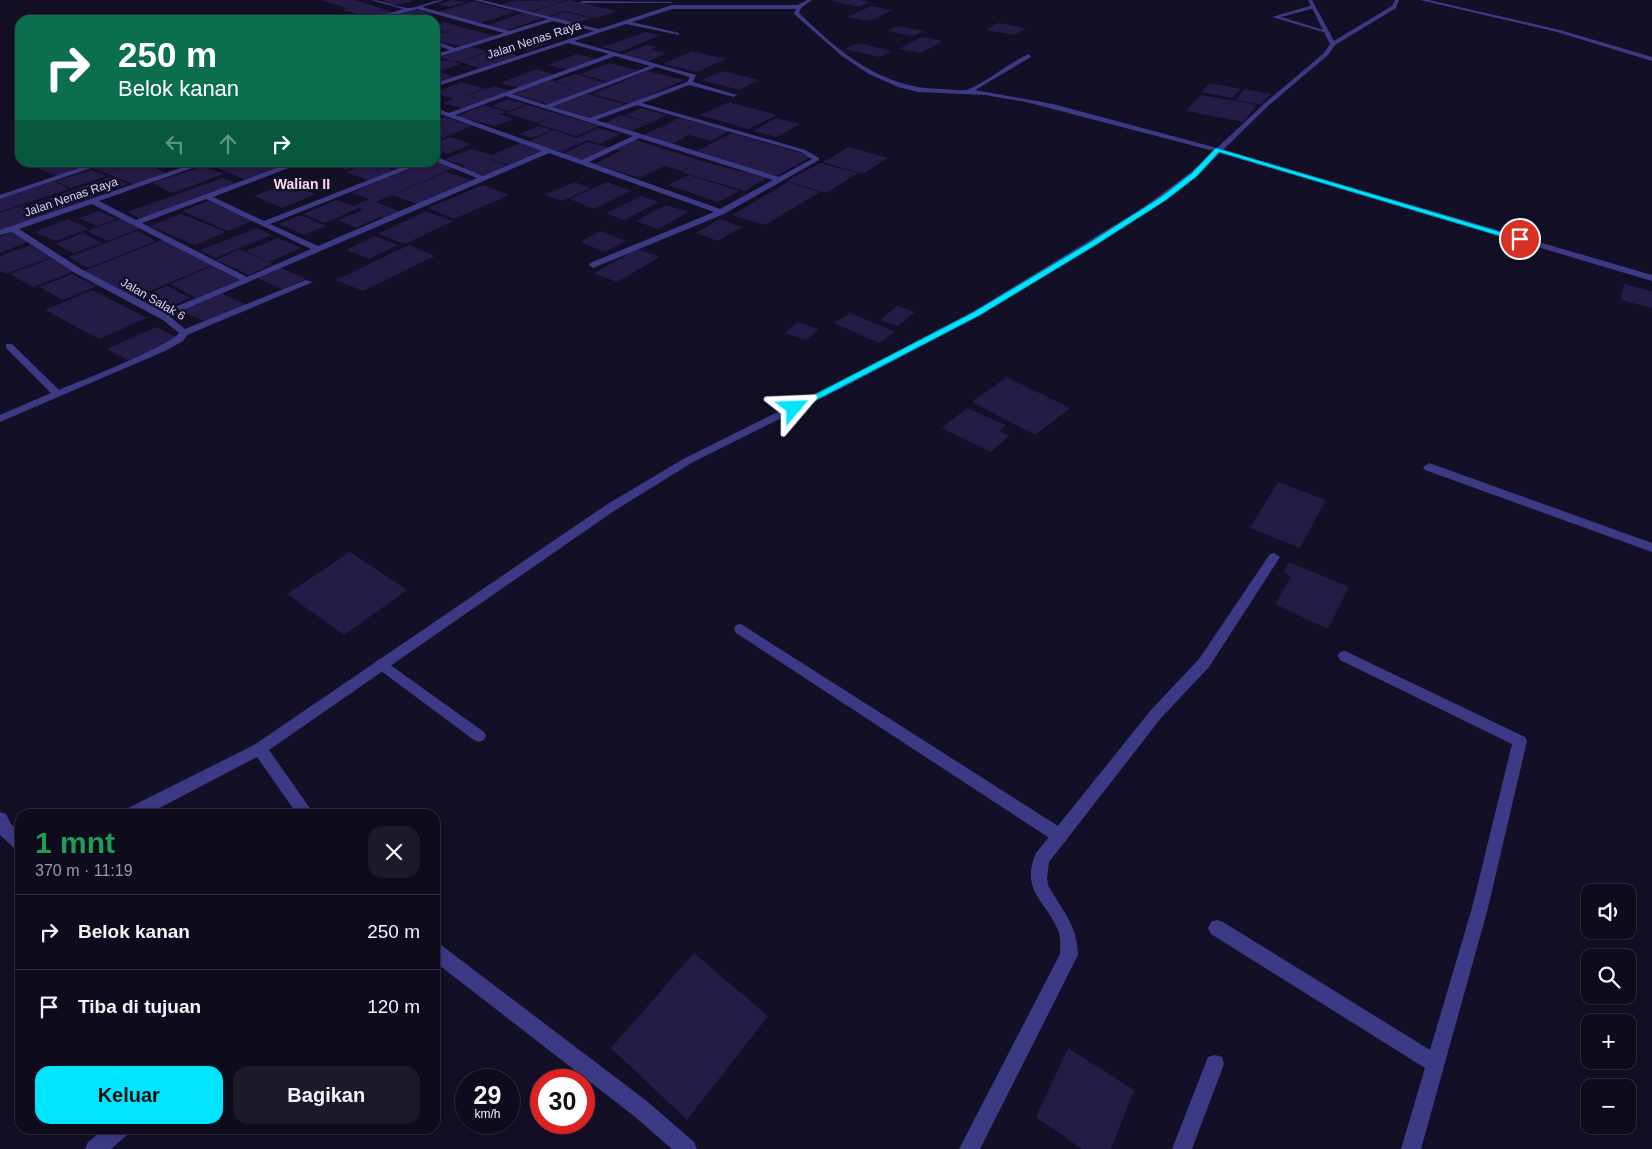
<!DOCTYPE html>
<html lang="id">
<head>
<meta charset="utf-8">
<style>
  :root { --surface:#0e0b1c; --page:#1c1929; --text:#f1f3f6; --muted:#9b9ba3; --line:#2e2b3b; --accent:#00e5ff }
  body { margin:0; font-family:Arial,sans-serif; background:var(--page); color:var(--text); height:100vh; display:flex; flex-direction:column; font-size:19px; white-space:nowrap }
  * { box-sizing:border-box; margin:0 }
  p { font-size:16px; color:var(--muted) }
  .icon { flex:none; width:28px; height:28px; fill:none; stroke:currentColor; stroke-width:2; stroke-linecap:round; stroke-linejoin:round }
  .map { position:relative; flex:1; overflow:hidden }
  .drawer { position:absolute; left:15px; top:809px; width:425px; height:325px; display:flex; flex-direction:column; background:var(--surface); border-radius:15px; box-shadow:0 2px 8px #0003,0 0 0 1px var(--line) }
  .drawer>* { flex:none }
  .hud { position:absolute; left:15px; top:15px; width:425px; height:152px; border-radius:15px; box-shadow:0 2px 8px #0003,0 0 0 1px var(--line); background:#0b6e4f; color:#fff; overflow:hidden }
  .tools { position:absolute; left:1581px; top:884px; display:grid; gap:10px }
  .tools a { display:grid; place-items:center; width:55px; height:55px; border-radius:10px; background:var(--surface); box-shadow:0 2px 8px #0003,0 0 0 1px var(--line); font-size:25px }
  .speed { position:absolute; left:455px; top:1069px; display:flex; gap:10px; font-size:25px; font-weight:700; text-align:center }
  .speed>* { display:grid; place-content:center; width:65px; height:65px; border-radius:50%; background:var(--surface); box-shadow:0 2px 8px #0003,0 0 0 1px var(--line); line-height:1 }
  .speed small { font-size:12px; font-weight:400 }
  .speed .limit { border:8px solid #d22; background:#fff; color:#111 }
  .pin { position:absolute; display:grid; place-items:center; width:42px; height:42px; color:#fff; margin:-21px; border:2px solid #fff; border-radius:50%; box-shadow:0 1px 5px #0007 }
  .me { position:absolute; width:55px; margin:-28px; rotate:64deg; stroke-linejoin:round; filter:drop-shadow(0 0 4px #0008) }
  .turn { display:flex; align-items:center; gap:18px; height:105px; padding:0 20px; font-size:22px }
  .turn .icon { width:65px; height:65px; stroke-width:2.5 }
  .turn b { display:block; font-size:35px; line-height:42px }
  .lanes { display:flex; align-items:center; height:48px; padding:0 20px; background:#0003; justify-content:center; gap:25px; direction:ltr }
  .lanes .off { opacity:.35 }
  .round { display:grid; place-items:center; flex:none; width:52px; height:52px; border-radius:15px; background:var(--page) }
  .summary { display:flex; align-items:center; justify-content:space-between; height:85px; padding:0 20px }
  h1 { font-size:30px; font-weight:700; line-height:38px; color:#1e9e55 }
  .action { display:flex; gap:10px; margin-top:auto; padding:10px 20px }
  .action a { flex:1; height:58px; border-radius:15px; background:var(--accent); color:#111; font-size:20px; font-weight:700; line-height:58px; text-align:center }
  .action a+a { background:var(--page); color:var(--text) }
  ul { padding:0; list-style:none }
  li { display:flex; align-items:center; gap:15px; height:75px; padding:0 20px; border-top:1px solid var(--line) }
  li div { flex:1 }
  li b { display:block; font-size:19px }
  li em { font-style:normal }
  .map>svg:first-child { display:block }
</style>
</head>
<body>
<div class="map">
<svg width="1652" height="1149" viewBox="0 0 1652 1149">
  <rect width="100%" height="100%" fill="#130f26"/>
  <g fill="#241b47">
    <path d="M 320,0 L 355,0 L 396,13 L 363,20 L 351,16 L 358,14 L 341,10 L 347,8 Z"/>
    <path d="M 385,0 L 412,0 L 412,1 L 397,5 L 381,1 Z"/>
    <path d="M 452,0 L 466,2 L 449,7 L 437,4 Z"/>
    <path d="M 518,0 L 520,1 L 566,0 L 547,7 L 531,3 L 545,7 L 527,13 L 500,5 Z"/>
    <path d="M 569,0 L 617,11 L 596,18 L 564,11 L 504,31 L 486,26 L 522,13 L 526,14 Z"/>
    <path d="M 835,0 L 860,0 L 870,2 L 859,7 L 832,1 Z"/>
    <path d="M 474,1 L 515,12 L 480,23 L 438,12 Z"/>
    <path d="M 871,6 L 893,10 L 869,21 L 847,17 Z"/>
    <path d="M 414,9 L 433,14 L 413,20 L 387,17 Z"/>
    <path d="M 564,12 L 592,18 L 575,24 L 547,18 Z"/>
    <path d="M 342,16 L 355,20 L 328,20 L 328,19 Z"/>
    <path d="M 444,22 L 460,27 L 496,36 L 465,47 L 435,41 L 435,31 L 464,37 L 446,33 L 451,30 L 445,32 L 435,30 L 435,25 Z"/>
    <path d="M 998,23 L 1026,28 L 1015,35 L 986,30 Z"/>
    <path d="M 898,26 L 924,31 L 913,36 L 887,31 Z"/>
    <path d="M 646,32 L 661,35 L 620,52 L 602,47 Z"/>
    <path d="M 922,37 L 943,41 L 920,53 L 899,49 Z"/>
    <path d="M 533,38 L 551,42 L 530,50 L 512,46 Z"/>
    <path d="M 858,43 L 892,51 L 879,57 L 845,49 Z"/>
    <path d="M 647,45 L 657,47 L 651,50 L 666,53 L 647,62 L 621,55 Z"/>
    <path d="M 471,47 L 487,51 L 462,61 L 497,49 L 518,56 L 479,68 L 457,61 L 455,62 L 460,64 L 440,71 L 435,70 L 435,59 L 453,62 L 440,57 Z"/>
    <path d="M 692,51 L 726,59 L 697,72 L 663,64 Z"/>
    <path d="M 577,54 L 597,59 L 568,70 L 548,65 Z"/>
    <path d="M 609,63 L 637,70 L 609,82 L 581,74 Z"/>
    <path d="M 536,69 L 555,75 L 519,88 L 500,83 Z"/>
    <path d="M 435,71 L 453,76 L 435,82 Z"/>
    <path d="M 647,71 L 684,80 L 630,104 L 592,94 Z"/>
    <path d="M 722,71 L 759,80 L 739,90 L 702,80 Z"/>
    <path d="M 575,74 L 606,83 L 550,105 L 514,94 L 550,80 L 578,88 L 556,81 Z"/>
    <path d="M 461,82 L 484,88 L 464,96 L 494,86 L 511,91 L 462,108 L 443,103 L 453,99 L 435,93 Z"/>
    <path d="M 1210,83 L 1241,89 L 1232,98 L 1201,92 Z"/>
    <path d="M 1245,89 L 1271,94 L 1261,105 L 1235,100 Z"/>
    <path d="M 587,94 L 625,104 L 592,118 L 553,107 Z"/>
    <path d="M 1201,95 L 1257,105 L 1243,122 L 1186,111 Z"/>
    <path d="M 508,99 L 526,104 L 509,111 L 491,106 Z"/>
    <path d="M 729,102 L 777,115 L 748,129 L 700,115 Z"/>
    <path d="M 484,105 L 506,112 L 499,114 L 514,119 L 496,126 L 456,117 Z"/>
    <path d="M 528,105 L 558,114 L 599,126 L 577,136 L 537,124 L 556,115 L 537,123 L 506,113 Z"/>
    <path d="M 641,108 L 666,115 L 650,123 L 625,115 Z"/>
    <path d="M 621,115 L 649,123 L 632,131 L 605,123 Z"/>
    <path d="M 445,117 L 472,126 L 435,141 L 435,121 Z"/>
    <path d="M 679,118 L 729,131 L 711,141 L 661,127 Z"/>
    <path d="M 776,118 L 800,124 L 777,137 L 753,131 Z"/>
    <path d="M 539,126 L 552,130 L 532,138 L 519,134 Z"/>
    <path d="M 660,127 L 689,135 L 670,145 L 641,136 Z"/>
    <path d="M 598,128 L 620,134 L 600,144 L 588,140 L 561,152 L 528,142 L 553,130 L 577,138 Z"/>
    <path d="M 732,133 L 812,156 L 776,176 L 695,152 Z"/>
    <path d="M 450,137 L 471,144 L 448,154 L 435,149 L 435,143 Z"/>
    <path d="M 634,139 L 702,161 L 766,178 L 745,191 L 681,172 L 697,163 L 681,171 L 665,166 L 640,178 L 594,164 L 620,151 L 613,149 Z"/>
    <path d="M 588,142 L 610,148 L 583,161 L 562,154 Z"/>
    <path d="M 520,143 L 543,151 L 511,165 L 485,158 L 509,166 L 485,176 L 461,168 L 466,166 L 445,159 L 471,149 L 492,155 Z"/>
    <path d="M 849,147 L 888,158 L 863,174 L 823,162 Z"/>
    <path d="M 435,160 L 455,167 L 376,202 L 399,211 L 384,218 L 376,215 L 380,217 L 356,228 L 338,220 L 363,210 L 359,208 L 325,223 L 303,214 L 337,200 L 353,206 L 369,199 L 352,193 L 391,176 L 406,181 L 393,176 L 426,162 L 435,162 Z"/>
    <path d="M 40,162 L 81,162 L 88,166 L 55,176 L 32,165 Z"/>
    <path d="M 109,162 L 129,162 L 139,167 L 148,164 L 168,174 L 136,185 L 93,168 Z"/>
    <path d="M 217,162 L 283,162 L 289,165 L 246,180 L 210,165 Z"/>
    <path d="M 327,162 L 364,162 L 364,163 L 346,170 Z"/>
    <path d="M 368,162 L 373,162 L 395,171 L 370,181 L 345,172 Z"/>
    <path d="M 377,162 L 417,162 L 399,170 Z"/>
    <path d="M 820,163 L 858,173 L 826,193 L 787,181 Z"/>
    <path d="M 203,166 L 224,174 L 172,193 L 152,183 Z"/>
    <path d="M 91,170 L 107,176 L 71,188 L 56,181 Z"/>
    <path d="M 446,172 L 471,180 L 417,204 L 392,195 Z"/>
    <path d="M 689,175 L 739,191 L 718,202 L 668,185 Z"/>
    <path d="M 111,177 L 128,184 L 46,214 L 29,205 Z"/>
    <path d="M 223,178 L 238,184 L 141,219 L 127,212 Z"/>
    <path d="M 54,181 L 69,189 L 0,212 L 0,199 Z"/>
    <path d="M 574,182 L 591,188 L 562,201 L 545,195 Z"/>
    <path d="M 607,182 L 631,191 L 594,209 L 570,199 Z"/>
    <path d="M 788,182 L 820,192 L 765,225 L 732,215 Z"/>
    <path d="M 288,183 L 316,194 L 282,208 L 254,196 Z"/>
    <path d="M 483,185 L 509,195 L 454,219 L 428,208 Z"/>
    <path d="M 641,196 L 659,202 L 624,220 L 606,213 Z"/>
    <path d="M 208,201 L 254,220 L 228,231 L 182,211 Z"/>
    <path d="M 24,205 L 44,216 L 0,231 L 0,213 Z"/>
    <path d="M 666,205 L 689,212 L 658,229 L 636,221 Z"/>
    <path d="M 99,211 L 117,219 L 97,226 L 79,218 Z"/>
    <path d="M 426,211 L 453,221 L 405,244 L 378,234 Z"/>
    <path d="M 181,214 L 204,223 L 226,232 L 195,245 L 150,226 Z"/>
    <path d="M 301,215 L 326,226 L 304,235 L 279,224 Z"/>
    <path d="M 123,218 L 144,227 L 108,241 L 87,231 Z"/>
    <path d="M 68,219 L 89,229 L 55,241 L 34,232 Z"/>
    <path d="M 720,219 L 742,227 L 718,241 L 696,233 Z"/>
    <path d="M 257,228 L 272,235 L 215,258 L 200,250 Z"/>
    <path d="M 137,231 L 156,241 L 88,268 L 69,257 Z"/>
    <path d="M 601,231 L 626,241 L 605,252 L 580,242 Z"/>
    <path d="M 12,232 L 30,241 L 0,253 L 0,237 Z"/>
    <path d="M 83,233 L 102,243 L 74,253 L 55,244 Z"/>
    <path d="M 375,236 L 398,245 L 369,259 L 347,250 Z"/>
    <path d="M 278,238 L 301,248 L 269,262 L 246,251 Z"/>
    <path d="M 164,239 L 214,264 L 131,299 L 81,272 Z"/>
    <path d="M 31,245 L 52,257 L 5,274 L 0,271 L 0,256 Z"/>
    <path d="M 409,245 L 435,256 L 363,291 L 336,280 Z"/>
    <path d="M 240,249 L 273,264 L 249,275 L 216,260 Z"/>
    <path d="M 637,249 L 660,257 L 617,282 L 594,273 Z"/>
    <path d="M 52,258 L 75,271 L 33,287 L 10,274 Z"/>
    <path d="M 212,266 L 239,280 L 196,298 L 170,284 Z"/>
    <path d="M 279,267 L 306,279 L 283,290 L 256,277 Z"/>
    <path d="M 72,274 L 97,286 L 63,300 L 39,287 Z"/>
    <path d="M 1624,284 L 1652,291 L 1652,308 L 1621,300 Z"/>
    <path d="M 167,286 L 190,298 L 159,312 L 136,299 Z"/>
    <path d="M 92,290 L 114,301 L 147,318 L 99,339 L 45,310 Z"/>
    <path d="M 219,292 L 247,305 L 207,323 L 180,310 Z"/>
    <path d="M 897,306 L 915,312 L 898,326 L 880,320 Z"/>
    <path d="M 850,313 L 895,332 L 879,343 L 834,323 Z"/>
    <path d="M 797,322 L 819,329 L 806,340 L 785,333 Z"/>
    <path d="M 156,327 L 178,338 L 129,361 L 107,349 Z"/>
    <path d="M 1007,377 L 1070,408 L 1035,435 L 972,402 Z"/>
    <path d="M 967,408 L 1006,425 L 999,431 L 1009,436 L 991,452 L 942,428 Z"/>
    <path d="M 1278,482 L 1326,500 L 1300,548 L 1250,528 Z"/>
    <path d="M 350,552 L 407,590 L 344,635 L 287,594 Z"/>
    <path d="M 1289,562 L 1349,587 L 1328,629 L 1275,604 L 1291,577 L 1284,571 Z"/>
    <path d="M 694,953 L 768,1016 L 687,1120 L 611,1048 Z"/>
    <path d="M 1068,1048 L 1134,1090 L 1111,1149 L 1082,1149 L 1036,1117 Z"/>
  </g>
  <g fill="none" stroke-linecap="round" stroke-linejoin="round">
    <g fill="#3d3a85" fill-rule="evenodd">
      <path d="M 1313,5 L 1315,8 L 1281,17 L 1330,32 L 1330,34 L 1272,17 Z"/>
      <path d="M 1429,463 L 1652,543 L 1652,552 L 1425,470 L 1423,467 Z"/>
      <path d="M 741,624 L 1066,831 L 1068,836 L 1066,841 L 1060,843 L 1054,841 L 736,633 L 734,629 L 736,625 Z"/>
      <path d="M 382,659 L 484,732 L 486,736 L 484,740 L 479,742 L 474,740 L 377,668 L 375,664 L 377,660 Z"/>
    </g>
    <g fill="#3d3a85" fill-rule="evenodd">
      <path d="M 371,0 C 384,0 397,8 410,8 C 421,7 432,0 444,0 L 422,7 L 509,31 L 548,19 L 474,0 L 482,0 L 599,29 L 672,5 L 798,5 L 807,0 L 812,0 L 801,8 L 799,13 C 840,53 882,89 943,89 C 951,89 963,92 969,89 C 990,80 1008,63 1029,54 L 1031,57 L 975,90 L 1053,104 L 1217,148 L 1265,103 L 1324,53 L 1330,44 L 1308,0 L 1312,0 L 1334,41 L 1392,6 L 1395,0 L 1399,0 L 1396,8 L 1335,45 L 1328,55 L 1269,105 L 1223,150 L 1652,275 L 1652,281 L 1220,153 L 1197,176 L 1150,211 L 980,315 L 850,384 L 693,462 L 614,511 L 269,750 L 314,814 L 297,814 L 257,757 L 148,814 L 124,814 L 126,809 L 254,745 L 606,505 L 685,458 L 842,380 L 974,311 L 1144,207 L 1191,172 L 1214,151 L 1026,102 L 985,95 L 918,92 L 898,87 L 869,74 L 842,56 L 794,14 L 796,9 L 672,9 L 632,22 L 679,33 L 679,35 L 626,24 L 574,41 L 696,75 L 693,82 L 737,95 L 734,97 L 689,85 L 642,103 L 805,150 L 819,158 L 819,160 L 724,214 L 593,268 L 589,265 L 590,263 L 714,212 L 549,153 L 169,316 L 185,329 L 306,280 L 313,282 L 187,335 L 183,341 L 165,351 L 0,422 L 0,415 L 51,393 L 6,348 L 6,344 L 12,344 L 59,390 C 80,381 170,346 179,333 L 163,320 L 75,273 L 12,232 L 0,235 L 0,230 L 198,162 L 209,162 L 99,201 L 136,220 L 293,162 L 304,162 L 213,197 L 264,221 L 415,162 L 426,162 L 270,224 L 318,246 L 477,178 L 435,161 L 435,156 L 483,176 L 542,151 L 435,112 L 435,108 L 449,113 L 609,54 L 568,43 L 435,87 L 435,83 L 594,31 L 553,21 L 435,58 L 435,54 L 450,50 L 435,45 L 435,41 L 455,48 L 504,33 L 417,9 L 377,20 L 368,20 L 403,9 ZM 615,56 L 650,66 L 546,105 L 512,94 ZM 656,67 L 690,77 L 687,82 L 590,118 L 552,107 ZM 506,96 L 633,136 L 582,160 L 455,115 ZM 637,105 L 801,152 L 812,159 L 779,177 L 596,120 ZM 639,138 L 773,180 L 720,209 L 589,162 ZM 206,199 L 311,249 L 247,277 L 142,223 ZM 92,204 L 240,280 L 163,312 L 81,269 L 19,229 Z"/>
      <path d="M 1420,0 L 1429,0 L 1560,30 L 1652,57 L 1652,61 L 1557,32 Z"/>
      <path d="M 582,1 L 671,2 L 673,3 L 580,3 Z"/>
      <path d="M 97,162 L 109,162 L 0,199 L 0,195 Z"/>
      <path d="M 1274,553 L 1280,557 L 1209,667 L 1161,718 L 1049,862 L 1047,878 L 1048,885 C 1062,911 1077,923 1078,955 L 980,1149 L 959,1149 L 1060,954 C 1060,946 1061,938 1058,930 C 1045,900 1020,890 1036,853 L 1151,710 L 1199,659 L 1270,554 Z"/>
      <path d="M 1345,651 L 1525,737 L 1527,741 L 1488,908 L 1421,1149 L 1401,1149 L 1425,1068 L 1211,934 L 1208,928 L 1211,922 L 1217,920 L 1223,922 L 1430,1050 L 1472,908 L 1512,744 L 1340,660 L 1338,656 L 1340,652 Z"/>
      <path d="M 0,812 L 6,814 L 11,824 L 20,833 L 20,850 L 14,848 L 0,835 Z"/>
      <path d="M 435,942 L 441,945 L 648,1102 L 694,1142 L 697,1149 L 672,1149 L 634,1116 L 435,962 Z"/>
      <path d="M 1215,1055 L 1222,1057 L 1224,1064 L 1192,1149 L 1172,1149 L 1208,1057 Z"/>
      <path d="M 104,1129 L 129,1129 L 126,1136 L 111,1149 L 85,1149 L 88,1142 Z"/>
    </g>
  </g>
  <path fill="#00e5ff" stroke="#0095a6" d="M 1216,148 L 1524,239 L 1517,241 L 1219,152 L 1197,176 L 1166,200 L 1094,246 L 980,315 L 797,410 L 789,408 L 974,312 L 1089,243 L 1161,197 L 1192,173 Z"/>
  <g text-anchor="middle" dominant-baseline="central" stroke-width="5" stroke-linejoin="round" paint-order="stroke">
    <g font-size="12" fill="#d9d4ff" stroke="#130f26">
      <text transform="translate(534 40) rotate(-18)">Jalan Nenas Raya</text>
      <text transform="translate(71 197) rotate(-19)">Jalan Nenas Raya</text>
      <text transform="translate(153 299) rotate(30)">Jalan Salak 6</text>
    </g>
    <g font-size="14" font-weight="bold" fill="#ffd6f0" stroke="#130f26">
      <text x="302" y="184">Walian II</text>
    </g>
  </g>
</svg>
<div class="tools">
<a><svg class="icon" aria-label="sound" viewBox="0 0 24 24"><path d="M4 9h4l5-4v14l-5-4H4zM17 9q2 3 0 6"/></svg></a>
<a><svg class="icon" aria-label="search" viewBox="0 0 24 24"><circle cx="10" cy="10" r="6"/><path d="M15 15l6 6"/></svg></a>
<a>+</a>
<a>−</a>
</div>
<div class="speed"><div>29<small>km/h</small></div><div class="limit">30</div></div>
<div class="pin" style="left:1520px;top:239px;background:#d93025"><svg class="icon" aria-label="arrive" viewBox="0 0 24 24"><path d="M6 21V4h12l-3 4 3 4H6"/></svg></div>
<svg class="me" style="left:794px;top:408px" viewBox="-20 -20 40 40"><path d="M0-17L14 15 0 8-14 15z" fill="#00e5ff" stroke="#fff" stroke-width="4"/></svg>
<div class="hud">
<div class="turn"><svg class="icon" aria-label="right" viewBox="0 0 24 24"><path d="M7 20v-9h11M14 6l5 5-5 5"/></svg><div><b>250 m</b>Belok kanan</div></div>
<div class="lanes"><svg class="icon off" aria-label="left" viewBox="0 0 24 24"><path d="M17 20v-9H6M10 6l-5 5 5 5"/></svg><svg class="icon off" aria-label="ahead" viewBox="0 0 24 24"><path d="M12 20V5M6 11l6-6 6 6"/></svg><svg class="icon" aria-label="right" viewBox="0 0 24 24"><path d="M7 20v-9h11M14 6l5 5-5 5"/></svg></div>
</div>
<section class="drawer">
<div class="summary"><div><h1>1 mnt</h1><p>370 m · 11:19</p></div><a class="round"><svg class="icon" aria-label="close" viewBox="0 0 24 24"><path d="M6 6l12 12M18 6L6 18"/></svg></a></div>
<ul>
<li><svg class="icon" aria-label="right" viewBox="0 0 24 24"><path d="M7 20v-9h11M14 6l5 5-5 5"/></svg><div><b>Belok kanan</b></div><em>250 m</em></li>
<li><svg class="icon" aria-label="arrive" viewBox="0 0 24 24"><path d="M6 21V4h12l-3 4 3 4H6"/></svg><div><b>Tiba di tujuan</b></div><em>120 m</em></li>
</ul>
<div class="action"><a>Keluar</a><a>Bagikan</a></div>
</section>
</div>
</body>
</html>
